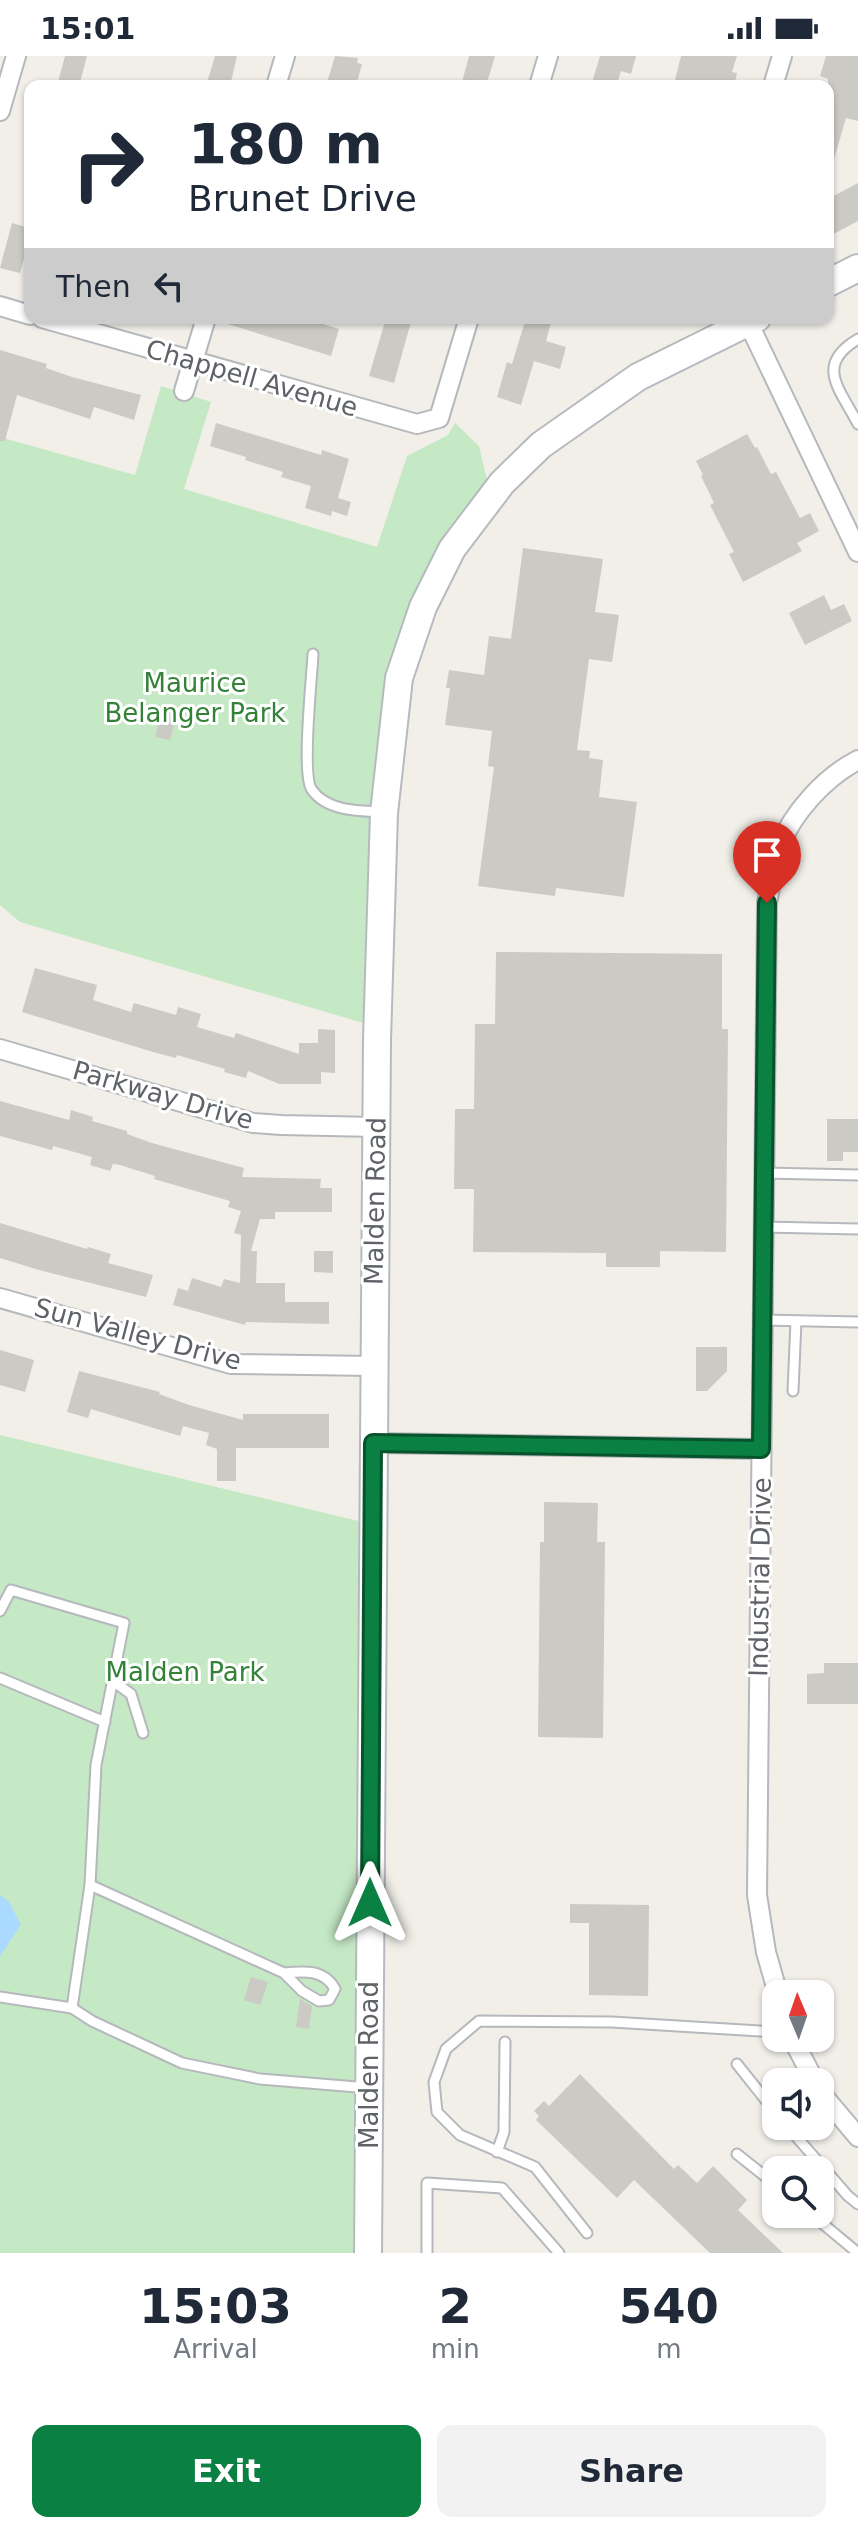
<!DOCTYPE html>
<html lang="en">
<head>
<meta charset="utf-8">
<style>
  :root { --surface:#fff; --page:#f2f2f3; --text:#1f2937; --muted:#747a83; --accent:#0b8043 }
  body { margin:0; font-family:"DejaVu Sans",sans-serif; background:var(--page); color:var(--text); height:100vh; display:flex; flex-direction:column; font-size:30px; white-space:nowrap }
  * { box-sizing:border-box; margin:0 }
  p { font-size:26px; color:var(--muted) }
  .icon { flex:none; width:44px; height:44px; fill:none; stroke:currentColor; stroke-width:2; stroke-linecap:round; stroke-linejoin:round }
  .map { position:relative; height:2197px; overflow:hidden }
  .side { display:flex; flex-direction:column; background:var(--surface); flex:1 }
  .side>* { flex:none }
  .banner { position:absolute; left:24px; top:24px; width:810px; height:244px; border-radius:16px; box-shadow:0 2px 6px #0004; background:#fff; color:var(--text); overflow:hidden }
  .needle { width:52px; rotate:358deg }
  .tools { position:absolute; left:762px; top:1924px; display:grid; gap:16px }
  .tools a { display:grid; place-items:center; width:72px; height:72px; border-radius:16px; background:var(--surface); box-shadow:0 2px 6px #0004; font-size:40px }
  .pin { position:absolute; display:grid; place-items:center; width:68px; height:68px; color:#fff; margin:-82px -34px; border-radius:50% 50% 50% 0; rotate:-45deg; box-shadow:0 0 8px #0007 }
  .pin .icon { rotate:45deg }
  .me { position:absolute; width:88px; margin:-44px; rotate:0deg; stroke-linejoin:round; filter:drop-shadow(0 0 6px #0008) }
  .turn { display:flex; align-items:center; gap:28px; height:168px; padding:0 32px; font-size:36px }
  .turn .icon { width:104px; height:104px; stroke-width:2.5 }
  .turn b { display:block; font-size:56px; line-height:68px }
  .then { display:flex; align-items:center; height:76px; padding:0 32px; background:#0003; gap:16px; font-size:30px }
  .eta { display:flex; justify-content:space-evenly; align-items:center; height:136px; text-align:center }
  .eta b { font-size:48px; font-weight:700; line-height:56px }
  .cta { display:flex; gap:16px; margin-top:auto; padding:16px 32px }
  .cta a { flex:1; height:92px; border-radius:16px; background:var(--accent); color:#fff; font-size:32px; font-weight:700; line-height:92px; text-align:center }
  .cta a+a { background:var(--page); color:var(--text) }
  .status { display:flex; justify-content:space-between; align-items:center; height:56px; padding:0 40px; background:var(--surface); direction:ltr }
  .status svg { height:22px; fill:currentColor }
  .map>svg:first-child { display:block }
</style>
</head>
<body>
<div class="status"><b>15:01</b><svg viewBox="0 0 49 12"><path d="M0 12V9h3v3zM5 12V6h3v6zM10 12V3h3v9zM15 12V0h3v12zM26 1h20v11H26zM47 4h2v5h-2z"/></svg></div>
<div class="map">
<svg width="858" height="2197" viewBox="0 0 858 2197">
  <rect width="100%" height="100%" fill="#f1efe8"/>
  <g fill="#c5e8c5">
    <path d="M 161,330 L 211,346 L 184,433 L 377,491 L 407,400 L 448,379 L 455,367 L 479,390 L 492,445 L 407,597 L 377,971 L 20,866 L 0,849 L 0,381 L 135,419 Z"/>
    <path d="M 0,1379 L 371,1468 L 366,2197 L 0,2197 Z"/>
  </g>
  <path fill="#aadaff" d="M 0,1839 L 9,1846 L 21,1869 L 0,1900 Z"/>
  <g fill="#cccac5">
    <path d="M 65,0 L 87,0 L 79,30 L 57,30 Z"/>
    <path d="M 215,0 L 237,0 L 230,30 L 206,30 Z"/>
    <path d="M 335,0 L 358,2 L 357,7 L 362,8 L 356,30 L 339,30 L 327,27 Z"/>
    <path d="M 469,0 L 495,0 L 486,30 L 461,30 Z"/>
    <path d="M 600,0 L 636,0 L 631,18 L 621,15 L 616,30 L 591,30 Z"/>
    <path d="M 681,0 L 737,0 L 732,16 L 737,17 L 734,30 L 679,30 L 680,25 L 675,24 Z"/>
    <path d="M 826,0 L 858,0 L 858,65 L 846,62 L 832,110 L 828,110 L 828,23 L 820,20 Z"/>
    <path d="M 858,127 L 858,165 L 828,181 L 828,143 Z"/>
    <path d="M 12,167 L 29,172 L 25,184 L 29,185 L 20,217 L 0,212 Z"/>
    <path d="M 222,262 L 304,262 L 339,273 L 331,300 L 221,266 Z"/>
    <path d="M 386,262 L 412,262 L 394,327 L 369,320 Z"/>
    <path d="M 526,262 L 552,262 L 546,285 L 566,291 L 560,313 L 534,305 L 521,349 L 497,341 L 507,306 L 512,308 Z"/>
    <path d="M 0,294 L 47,308 L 46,312 L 72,321 L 141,339 L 134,364 L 94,351 L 90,363 L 17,339 L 5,385 L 0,385 Z"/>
    <path d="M 216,367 L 321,399 L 322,394 L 349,403 L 338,442 L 351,446 L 347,460 L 332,455 L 331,460 L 305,452 L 311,430 L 281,421 L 283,416 L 245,404 L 246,401 L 210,390 Z"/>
    <path d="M 747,378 L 755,392 L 757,391 L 771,418 L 776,416 L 800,462 L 810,457 L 819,475 L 797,487 L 802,495 L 743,526 L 729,498 L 734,496 L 710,449 L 714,447 L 701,420 L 703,419 L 696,405 Z"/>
    <path d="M 523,492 L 603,503 L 595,556 L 619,559 L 612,606 L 589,603 L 577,694 L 590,695 L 589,702 L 603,704 L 599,741 L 637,746 L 624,841 L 556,832 L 555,840 L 478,830 L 494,711 L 488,710 L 492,675 L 445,669 L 450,632 L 446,632 L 449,614 L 484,619 L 489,580 L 511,583 Z"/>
    <path d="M 824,539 L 831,554 L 844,548 L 852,565 L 805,589 L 789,557 Z"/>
    <path d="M 163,654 L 177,658 L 170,684 L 155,681 Z"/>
    <path d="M 496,896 L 722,898 L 722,973 L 728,973 L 726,1196 L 660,1195 L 660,1211 L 606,1211 L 606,1197 L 473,1196 L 474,1133 L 454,1133 L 455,1053 L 474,1053 L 475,968 L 495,968 Z"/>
    <path d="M 35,912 L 97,929 L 93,944 L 131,956 L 134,947 L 176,959 L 178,951 L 201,958 L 197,971 L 234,982 L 236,977 L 299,998 L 299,987 L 318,987 L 318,973 L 335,974 L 335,1017 L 321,1016 L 321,1028 L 279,1028 L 248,1015 L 246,1022 L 224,1016 L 225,1013 L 177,999 L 176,1002 L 153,996 L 22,956 Z"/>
    <path d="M 0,1045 L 69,1064 L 71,1054 L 93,1061 L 92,1065 L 127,1075 L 127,1078 L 152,1087 L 244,1112 L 242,1121 L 321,1123 L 320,1132 L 332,1132 L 332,1156 L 275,1156 L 275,1163 L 260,1163 L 251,1195 L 257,1195 L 256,1227 L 285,1227 L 285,1246 L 329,1246 L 329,1268 L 246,1266 L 245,1269 L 173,1249 L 178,1232 L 188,1235 L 192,1222 L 221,1231 L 224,1223 L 240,1227 L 241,1179 L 234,1177 L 241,1155 L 228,1151 L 230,1145 L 154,1123 L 155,1120 L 120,1109 L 113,1108 L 110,1115 L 90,1109 L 92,1101 L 53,1090 L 52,1094 L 0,1080 Z"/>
    <path d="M 827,1063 L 858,1063 L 858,1096 L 843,1096 L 843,1105 L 827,1105 Z"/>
    <path d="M 0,1167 L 87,1193 L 88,1191 L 111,1198 L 108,1207 L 153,1219 L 146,1241 L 39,1214 L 0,1202 Z"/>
    <path d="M 314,1195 L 333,1195 L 333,1217 L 314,1216 Z"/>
    <path d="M 696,1291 L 727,1291 L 727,1315 L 707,1335 L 696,1335 Z"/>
    <path d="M 0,1294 L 34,1304 L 25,1336 L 0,1329 Z"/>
    <path d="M 79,1315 L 160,1336 L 159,1338 L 189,1349 L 243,1364 L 243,1358 L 329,1358 L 329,1392 L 236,1392 L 236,1425 L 217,1425 L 217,1393 L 206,1389 L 209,1377 L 183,1370 L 180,1380 L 91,1353 L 88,1362 L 67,1356 Z"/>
    <path d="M 544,1446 L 598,1447 L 597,1486 L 605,1486 L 603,1682 L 538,1681 L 540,1486 L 544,1486 Z"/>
    <path d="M 824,1607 L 858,1607 L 858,1648 L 807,1648 L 807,1618 L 824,1617 Z"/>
    <path d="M 570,1848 L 649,1849 L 648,1940 L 589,1939 L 589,1867 L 570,1867 Z"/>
    <path d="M 251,1921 L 268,1926 L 260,1949 L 244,1944 Z"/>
    <path d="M 300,1943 L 312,1950 L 309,1973 L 296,1971 Z"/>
    <path d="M 580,2018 L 674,2113 L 678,2109 L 697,2127 L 713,2110 L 747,2144 L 738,2154 L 783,2197 L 710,2197 L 634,2124 L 617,2142 L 536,2064 L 539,2060 L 534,2055 L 544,2045 L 549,2050 Z"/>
  </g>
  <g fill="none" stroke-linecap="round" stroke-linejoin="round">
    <defs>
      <g id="service">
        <path d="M 858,283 C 814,309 840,333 858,368"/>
        <path d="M 313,598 C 312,621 301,720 312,734 C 327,755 358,755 381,756"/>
        <path d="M 764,1117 L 858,1119"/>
        <path d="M 763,1171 L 858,1173"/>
        <path d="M 762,1264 L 858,1266"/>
        <path d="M 793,1335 L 796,1265"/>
        <path d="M 0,1555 L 11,1534 L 124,1567 L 96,1709 L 90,1829 L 72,1952"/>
        <path d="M 0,1622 L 105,1666"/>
        <path d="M 113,1625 L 131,1638 L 143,1677"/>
        <path d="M 90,1829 L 284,1917 L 302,1935 L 319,1945 L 329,1944 L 335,1933 C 324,1913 304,1915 284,1917"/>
        <path d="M 0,1941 L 72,1952 L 92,1965 L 182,2007 L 260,2023 L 369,2032"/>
        <path d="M 737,2008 L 776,2057"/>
        <path d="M 787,2070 L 848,2140 L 858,2148"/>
        <path d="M 497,2096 L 504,2076 L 505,1986"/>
        <path d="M 737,2098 L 776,2129"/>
        <path d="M 811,2158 L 858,2197"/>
        <path d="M 587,2177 L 535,2111 L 460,2079 L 437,2056 L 434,2026 L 446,1993 L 479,1965 L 612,1966 L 776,1976"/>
        <path d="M 427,2197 L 427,2127 L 502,2132 L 559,2197"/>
      </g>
      <g id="minor">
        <path d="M 276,30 L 285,0"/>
        <path d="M 539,30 L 548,0"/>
        <path d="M 773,30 L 782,0"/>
        <path d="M 0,55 L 16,0"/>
        <path d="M 0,250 L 30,259"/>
        <path d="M 42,262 L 417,368 L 439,362 L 469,262"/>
        <path d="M 746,262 L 858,496"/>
        <path d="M 184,335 L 206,262"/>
        <path d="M 0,993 L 253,1067 L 281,1069 L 376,1071"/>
        <path d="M 0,1242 L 231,1308 L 373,1310"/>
        <path d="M 373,1387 L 761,1393"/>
        <path d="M 778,1938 L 766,1896 L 757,1839 L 767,847 C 771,829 773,809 779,792 C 792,757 825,721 858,704"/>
        <path d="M 792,1982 L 815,2026"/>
        <path d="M 820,2036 L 858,2081"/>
      </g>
      <g id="secondary">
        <path d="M 828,227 L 858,212"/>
        <path d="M 368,2197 L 377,984 L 384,757 L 399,622 L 423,551 L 452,493 L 502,427 L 541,389 L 638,321 L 757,262"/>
      </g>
    </defs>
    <use href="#service" stroke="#b5b8bc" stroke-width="13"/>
    <use href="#minor" stroke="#b5b8bc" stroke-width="22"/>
    <use href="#secondary" stroke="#b6babf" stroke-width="30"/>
    <use href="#service" stroke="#fff" stroke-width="9"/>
    <use href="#minor" stroke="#fff" stroke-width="18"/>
    <use href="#secondary" stroke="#fff" stroke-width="26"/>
  </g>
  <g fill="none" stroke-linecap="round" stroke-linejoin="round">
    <defs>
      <path id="route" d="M 370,1847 L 373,1387 L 761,1393 L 767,847"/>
    </defs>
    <use href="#route" stroke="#07532c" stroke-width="20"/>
    <use href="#route" stroke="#0b8043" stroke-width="14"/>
  </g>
  <g text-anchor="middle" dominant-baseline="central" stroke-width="6" stroke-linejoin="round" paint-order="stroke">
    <g font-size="26" fill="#5f6368" stroke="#fff">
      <text transform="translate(252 322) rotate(16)">Chappell Avenue</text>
      <text transform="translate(163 1039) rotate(16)">Parkway Drive</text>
      <text transform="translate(375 1145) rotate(-89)">Malden Road</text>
      <text transform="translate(138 1278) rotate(15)">Sun Valley Drive</text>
      <text transform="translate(760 1521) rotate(-89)">Industrial Drive</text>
      <text transform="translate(369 2009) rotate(-90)">Malden Road</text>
    </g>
    <g font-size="26" fill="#348238" stroke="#fff">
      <text x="195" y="627">Maurice<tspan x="195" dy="30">Belanger Park</tspan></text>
      <text x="185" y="1616">Malden Park</text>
    </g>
  </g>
</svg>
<div class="tools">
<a><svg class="needle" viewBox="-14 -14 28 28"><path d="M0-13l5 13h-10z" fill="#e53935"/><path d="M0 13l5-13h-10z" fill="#747a83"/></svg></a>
<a><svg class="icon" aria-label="sound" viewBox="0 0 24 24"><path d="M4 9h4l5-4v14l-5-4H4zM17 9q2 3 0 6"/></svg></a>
<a><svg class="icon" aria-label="search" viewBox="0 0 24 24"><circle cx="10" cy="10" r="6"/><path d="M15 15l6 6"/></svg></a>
</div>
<div class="pin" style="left:767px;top:847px;background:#d93025"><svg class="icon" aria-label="arrive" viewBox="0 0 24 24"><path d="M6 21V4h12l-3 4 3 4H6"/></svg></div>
<svg class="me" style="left:370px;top:1847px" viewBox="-20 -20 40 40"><path d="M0-17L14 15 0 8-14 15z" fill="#0b8043" stroke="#fff" stroke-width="4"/></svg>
<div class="banner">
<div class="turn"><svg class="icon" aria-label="right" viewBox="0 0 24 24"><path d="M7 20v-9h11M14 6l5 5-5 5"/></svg><div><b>180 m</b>Brunet Drive</div></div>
<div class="then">Then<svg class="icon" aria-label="left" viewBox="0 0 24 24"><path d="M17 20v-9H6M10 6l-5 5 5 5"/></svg></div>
</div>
</div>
<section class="side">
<div class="eta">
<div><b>15:03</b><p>Arrival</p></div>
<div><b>2</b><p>min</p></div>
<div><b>540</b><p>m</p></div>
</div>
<div class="cta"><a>Exit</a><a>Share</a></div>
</section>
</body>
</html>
